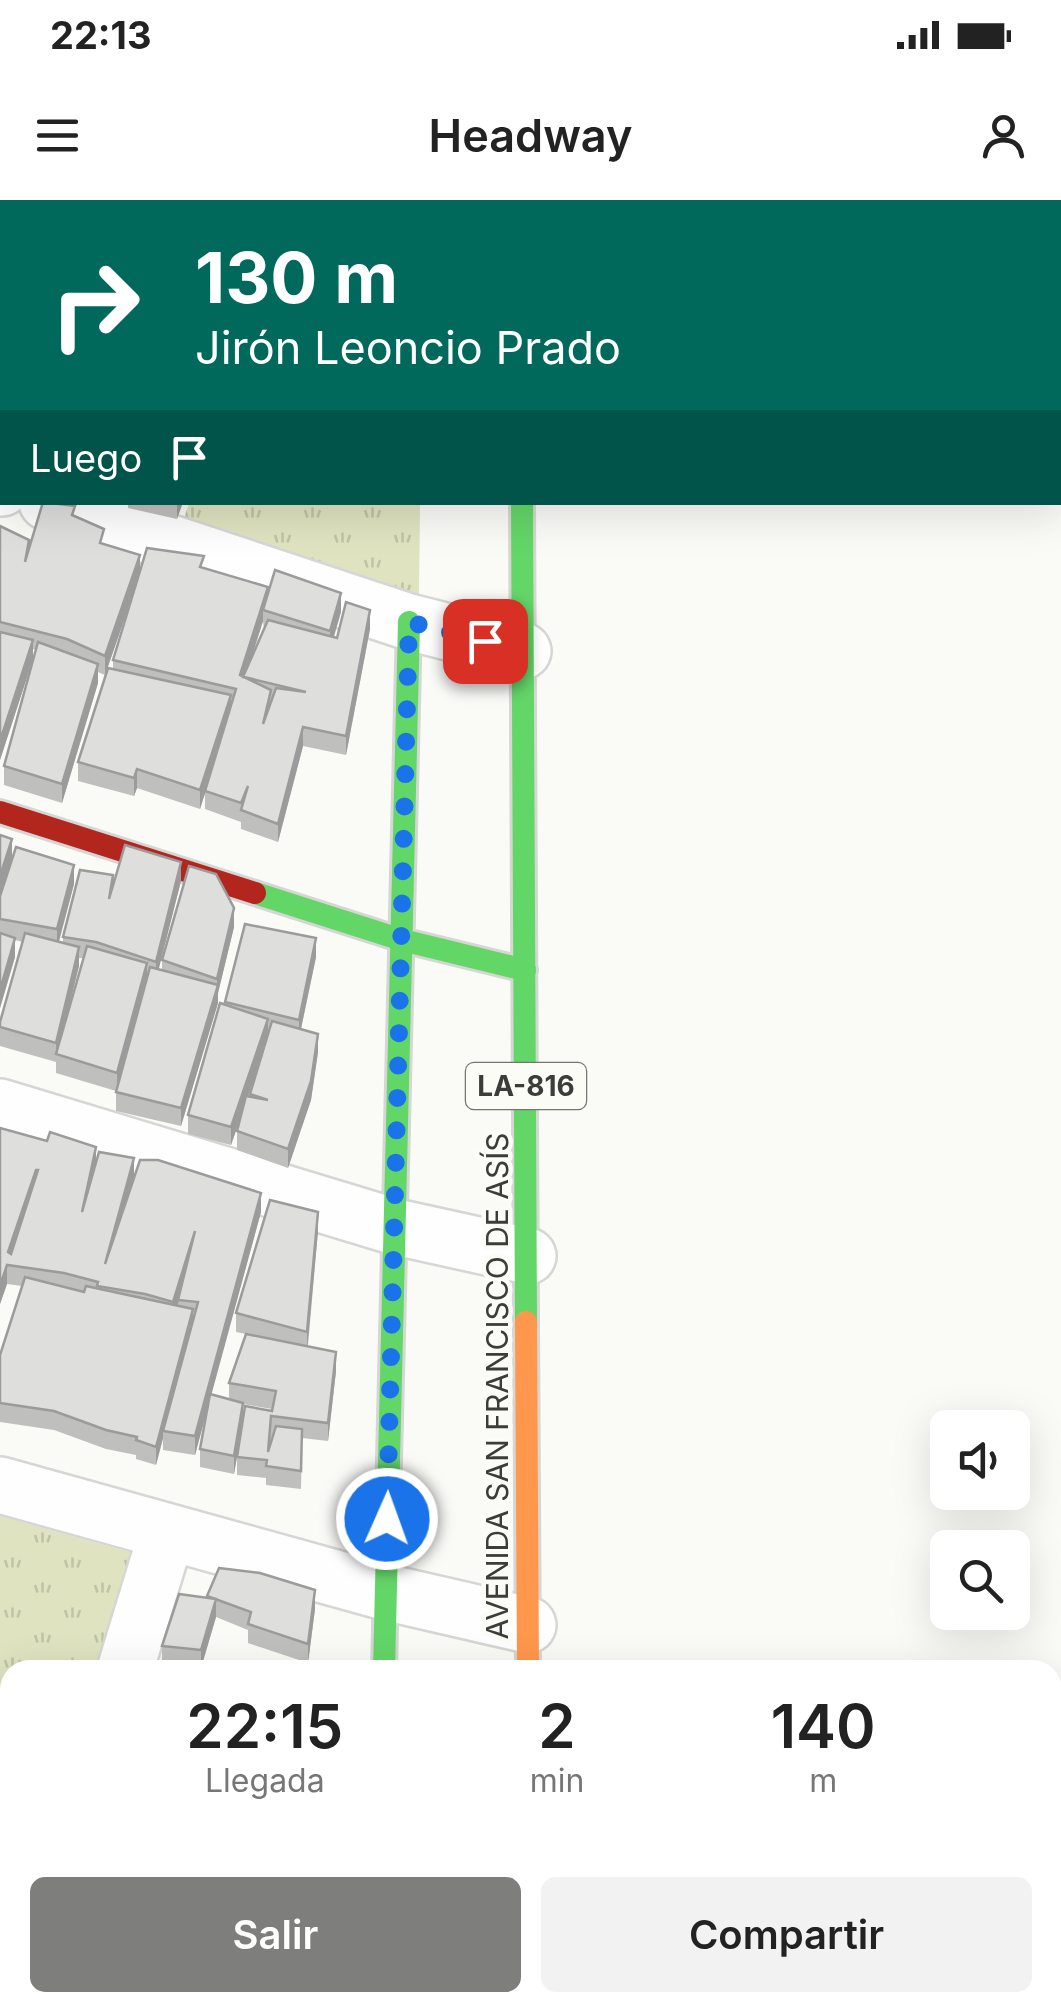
<!DOCTYPE html>
<html lang="es">
<head>
<meta charset="utf-8">
<style>
  :root { --surface:#fff; --page:#f2f2f2; --text:#222; --muted:#767676; --accent:#7e7f7c }
  body { margin:0; font-family:Inter,sans-serif; background:var(--page); color:var(--text); height:100vh; display:flex; flex-direction:column; font-size:38px; white-space:nowrap }
  * { box-sizing:border-box; margin:0 }
  p { font-size:32px; color:var(--muted) }
  .icon { flex:none; width:55px; height:55px; fill:none; stroke:currentColor; stroke-width:2; stroke-linecap:round; stroke-linejoin:round }
  .map { position:relative; flex:1; overflow:hidden }
  .panel { position:absolute; left:0px; top:1460px; width:1062px; height:352px; display:flex; flex-direction:column; background:var(--surface); border-radius:30px 30px 0 0; box-shadow:0 10px 40px #0002 }
  .panel>* { flex:none }
  .hud { position:absolute; left:0px; top:0px; width:1062px; height:305px; box-shadow:0 10px 40px #0002; background:#00695c; color:#fff; overflow:hidden }
  .fabs { position:absolute; left:930px; top:1210px; display:grid; gap:20px }
  .fabs a { display:grid; place-items:center; width:100px; height:100px; border-radius:15px; background:var(--surface); box-shadow:0 10px 40px #0002; font-size:50px }
  .pin { position:absolute; display:grid; place-items:center; width:85px; height:85px; color:#fff; margin:-42px; border-radius:20px; box-shadow:0 5px 15px #0006 }
  .me { position:absolute; width:110px; margin:-55px; rotate:2deg; stroke-linejoin:round; filter:drop-shadow(0 0 8px #0008) }
  .turn { display:flex; align-items:center; gap:35px; height:210px; padding:0 30px; font-size:45px }
  .turn .icon { width:130px; height:130px; stroke-width:2.5 }
  .turn b { display:block; font-size:70px; line-height:85px }
  .then { display:flex; align-items:center; height:95px; padding:0 30px; background:#0003; gap:20px; font-size:38px }
  .eta { display:flex; justify-content:space-evenly; align-items:center; height:170px; text-align:center }
  .eta b { font-size:60px; font-weight:600; line-height:70px }
  .cta { display:flex; gap:20px; margin-top:auto; padding:20px 30px }
  .cta a { flex:1; height:115px; border-radius:15px; background:var(--accent); color:#fff; font-size:40px; font-weight:600; line-height:115px; text-align:center }
  .cta a+a { background:var(--page); color:var(--text) }
  .status { display:flex; justify-content:space-between; align-items:center; height:70px; padding:0 50px; background:var(--surface); direction:ltr }
  .status svg { height:28px; fill:currentColor }
  header { display:flex; justify-content:space-between; align-items:center; height:130px; padding:0 30px; background:var(--surface); font-size:45px; font-weight:600 }
  .map>svg:first-child { display:block }
</style>
</head>
<body>
<div class="status"><b>22:13</b><svg viewBox="0 0 49 12"><path d="M0 12V9h3v3zM5 12V6h3v6zM10 12V3h3v9zM15 12V0h3v12zM26 1h20v11H26zM47 4h2v5h-2z"/></svg></div>
<header><svg class="icon" aria-label="menu" viewBox="0 0 24 24"><path d="M4 6h16M4 12h16M4 18h16"/></svg>Headway<svg class="icon" aria-label="person" viewBox="0 0 24 24"><circle cx="12" cy="8" r="4"/><path d="M4 21q1-7 8-7t8 7"/></svg></header>
<div class="map">
<svg width="1061" height="1811" viewBox="0 0 1061 1811">
  <defs>
    <pattern id="grass-tufts" width="24" height="20" patternUnits="userSpaceOnUse" patternTransform="scale(2.5)"><rect width="24" height="20" fill="#dfe3c0"/><path d="M3 7l-1-3M5 7V3M7 7l1-3M15 17l-1-3M17 17v-4M19 17l1-3" fill="none" stroke="#c0c4a6"/></pattern>
  </defs>
  <rect width="100%" height="100%" fill="#fafbf7"/>
  <g fill="url(#grass-tufts)">
    <path d="M 189,303 L 420,303 L 419,398 L 181,327 Z"/>
    <path d="M 0,1316 L 140,1355 L 108,1470 L 10,1470 L 10,1502 L 0,1500 Z"/>
  </g>
  <g fill="none" stroke-linecap="round" stroke-linejoin="round">
    <defs>
      <g id="street">
        <path d="M 43,2 L 47,0"/>
        <path d="M 0,12 L 2,12"/>
        <path d="M 0,287 L 2,288"/>
        <path d="M 47,302 L 409,422 L 523,451"/>
        <path d="M 0,907 L 396,1027 L 528,1056"/>
        <path d="M 0,1285 L 385,1392 L 528,1425"/>
        <path d="M 125,1470 L 167,1333"/>
        <path d="M 0,1544 L 10,1547"/>
        <path d="M 19,1811 L 22,1802"/>
        <path d="M 377,1811 L 377,1802"/>
      </g>
      <g id="fast">
        <path d="M 493,0 L 493,2"/>
        <path d="M 522,302 L 526,1122"/>
        <path d="M 255,693 L 402,740 L 525,770"/>
        <path d="M 384,1470 L 409,422"/>
        <path d="M 526,1802 L 526,1811"/>
      </g>
      <path id="slow" d="M 526,1122 L 528,1470"/>
      <g id="jam">
        <path d="M 542,0 L 542,2"/>
        <path d="M 0,612 L 255,693"/>
      </g>
    </defs>
    <use href="#street" stroke="#d6d7d4" stroke-width="60"/>
    <use href="#fast" stroke="#d6d7d4" stroke-width="28"/>
    <use href="#slow" stroke="#d6d7d4" stroke-width="28"/>
    <use href="#jam" stroke="#d6d7d4" stroke-width="28"/>
    <use href="#street" stroke="#fefefe" stroke-width="55"/>
    <use href="#fast" stroke="#63d668" stroke-width="22"/>
    <use href="#slow" stroke="#ff974d" stroke-width="22"/>
    <use href="#jam" stroke="#b3261e" stroke-width="22"/>
  </g>
  <g fill="#bfbfbe" fill-rule="evenodd">
    <path d="M 0,36 L 2,36 L 2,227 L 0,226 Z"/>
    <path d="M 128,302 L 183,302 L 177,319 L 128,308 Z"/>
    <path d="M 75,316 L 104,345 L 140,369 L 204,368 L 268,393 L 341,412 L 334,437 L 337,438 L 370,429 L 346,555 L 303,546 L 278,642 L 241,629 L 241,620 L 241,622 L 205,609 L 205,592 L 200,609 L 137,588 L 134,596 L 78,581 L 78,562 L 113,469 L 113,460 L 128,409 L 105,475 L 98,472 L 98,483 L 62,603 L 4,585 L 4,566 L 36,450 L 33,449 L 33,459 L 0,560 L 0,326 L 29,348 ZM 263,421 L 264,429 L 250,462 Z"/>
    <path d="M 181,681 L 158,770 L 162,771 L 162,760 L 234,727 L 218,793 L 218,803 L 181,926 L 116,911 L 116,891 L 56,873 L 56,860 L 56,862 L 0,846 L 0,827 L 23,742 L 15,740 L 15,757 L 0,808 L 0,696 L 74,684 L 59,742 L 63,743 L 63,737 L 113,684 ZM 79,758 L 83,758 L 65,823 L 79,766 Z"/>
    <path d="M 316,757 L 301,829 L 318,852 L 311,900 L 288,968 L 237,950 L 237,931 L 241,917 L 231,945 L 188,934 L 188,915 L 225,802 Z"/>
    <path d="M 0,928 L 134,976 L 261,1012 L 211,1194 L 229,1199 L 229,1183 L 246,1134 L 236,1132 L 236,1113 L 318,1031 L 308,1146 L 336,1171 L 328,1241 L 302,1238 L 301,1289 L 266,1285 L 266,1278 L 237,1275 L 237,1257 L 272,1209 L 243,1204 L 243,1222 L 234,1274 L 200,1267 L 200,1249 L 207,1209 L 195,1255 L 163,1250 L 163,1238 L 156,1265 L 136,1259 L 136,1255 L 106,1249 L 54,1230 L 0,1222 L 0,1155 L 22,1086 L 7,1084 L 0,1104 Z"/>
    <path d="M 207,1396 L 315,1409 L 308,1463 L 248,1443 L 248,1430 L 216,1417 L 201,1468 L 162,1464 L 162,1446 L 207,1398 Z"/>
    <path d="M 0,1560 L 10,1563 L 10,1729 L 0,1763 Z"/>
    <path d="M 78,1802 L 141,1802 L 139,1806 L 160,1811 L 107,1811 Z"/>
    <path d="M 229,1802 L 310,1802 L 310,1811 L 175,1811 Z"/>
  </g>
  <g fill="#9b9b9b">
    <path d="M 177,302 L 183,302 L 177,319 Z"/>
    <path d="M 140,355 L 140,374 L 105,475 L 105,456 Z"/>
    <path d="M 268,387 L 268,406 L 263,410 L 263,421 L 245,478 L 240,475 Z"/>
    <path d="M 341,393 L 341,412 L 330,449 L 330,431 Z"/>
    <path d="M 370,410 L 370,429 L 346,555 L 346,536 Z"/>
    <path d="M 33,440 L 33,459 L 0,560 L 0,541 Z"/>
    <path d="M 98,464 L 98,483 L 62,603 L 62,584 Z"/>
    <path d="M 231,495 L 231,514 L 200,609 L 200,590 Z"/>
    <path d="M 303,527 L 303,546 L 278,642 L 278,624 Z"/>
    <path d="M 137,569 L 137,588 L 134,596 L 134,578 Z"/>
    <path d="M 12,639 L 12,658 L 0,695 L 0,676 Z"/>
    <path d="M 181,662 L 181,681 L 156,780 L 156,762 Z"/>
    <path d="M 74,665 L 74,684 L 57,748 L 57,729 Z"/>
    <path d="M 234,708 L 234,727 L 218,793 L 218,803 L 181,926 L 181,908 L 217,788 L 217,779 Z"/>
    <path d="M 15,738 L 15,757 L 0,808 L 0,790 Z"/>
    <path d="M 316,738 L 316,757 L 299,838 L 299,820 Z"/>
    <path d="M 79,747 L 79,766 L 57,855 L 56,854 L 56,862 L 56,843 Z"/>
    <path d="M 147,763 L 147,782 L 117,891 L 117,873 Z"/>
    <path d="M 268,819 L 268,837 L 231,945 L 231,927 Z"/>
    <path d="M 318,834 L 318,852 L 311,900 L 288,968 L 288,949 Z"/>
    <path d="M 96,947 L 96,966 L 82,1012 Z"/>
    <path d="M 134,958 L 134,976 L 105,1064 Z"/>
    <path d="M 36,970 L 36,988 L 9,1065 L 8,1052 Z"/>
    <path d="M 261,993 L 261,1012 L 195,1255 L 195,1236 Z"/>
    <path d="M 318,1012 L 318,1031 L 307,1150 L 307,1132 Z"/>
    <path d="M 195,1031 L 178,1104 L 173,1121 L 173,1102 Z"/>
    <path d="M 7,1065 L 7,1084 L 0,1104 L 0,1086 Z"/>
    <path d="M 193,1109 L 193,1128 L 163,1231 L 163,1238 L 156,1265 L 156,1247 Z"/>
    <path d="M 336,1152 L 336,1171 L 328,1241 L 328,1223 Z"/>
    <path d="M 243,1203 L 243,1222 L 234,1274 L 234,1256 Z"/>
    <path d="M 315,1390 L 315,1409 L 308,1463 L 308,1444 Z"/>
    <path d="M 216,1399 L 216,1417 L 201,1468 L 201,1450 Z"/>
    <path d="M 10,1710 L 10,1729 L 0,1763 L 0,1744 Z"/>
  </g>
  <g fill="#dededd" stroke="#9b9b9b" stroke-width="2.5" fill-rule="evenodd">
    <path d="M 123,0 L 175,0 L 179,2 L 123,2 Z"/>
    <path d="M 190,0 L 214,0 L 213,2 L 197,2 Z"/>
    <path d="M 219,0 L 229,0 L 236,2 L 219,2 Z"/>
    <rect x="0" y="36" width="2" height="30"/>
    <path d="M 0,70 L 2,70 L 2,125 L 0,124 Z"/>
    <rect x="0" y="134" width="2" height="74"/>
    <path d="M 43,302 L 75,306 L 72,315 L 104,329 L 100,343 L 140,355 L 105,456 L 67,439 L 0,422 L 0,326 L 29,340 L 25,362 Z"/>
    <path d="M 147,348 L 204,356 L 200,367 L 268,387 L 240,475 L 243,477 L 268,420 L 337,438 L 346,402 L 370,410 L 346,536 L 303,527 L 278,624 L 241,610 L 248,586 L 241,603 L 205,591 L 236,489 L 113,460 ZM 244,477 L 306,492 L 276,488 L 263,524 L 271,490 Z"/>
    <path d="M 275,370 L 341,393 L 330,431 L 263,410 Z"/>
    <path d="M 0,432 L 33,440 L 0,541 Z"/>
    <path d="M 38,442 L 98,464 L 62,584 L 4,566 Z"/>
    <path d="M 108,468 L 231,495 L 200,590 L 137,569 L 134,578 L 78,562 Z"/>
    <path d="M 0,635 L 12,639 L 0,676 Z"/>
    <path d="M 125,645 L 181,662 L 156,762 L 96,742 L 63,737 L 80,670 L 113,675 L 109,699 Z"/>
    <path d="M 16,647 L 74,665 L 57,729 L 0,719 L 0,696 Z"/>
    <path d="M 189,666 L 216,674 L 234,708 L 217,779 L 162,760 Z"/>
    <path d="M 245,724 L 316,738 L 299,820 L 225,802 Z"/>
    <path d="M 0,733 L 15,738 L 0,790 Z"/>
    <path d="M 25,733 L 79,747 L 56,843 L 0,827 L 0,822 Z"/>
    <path d="M 87,746 L 147,763 L 117,873 L 56,854 Z"/>
    <path d="M 150,767 L 218,785 L 181,908 L 116,892 Z"/>
    <path d="M 220,803 L 268,819 L 231,927 L 188,915 Z"/>
    <path d="M 272,821 L 318,834 L 311,881 L 288,949 L 237,931 L 246,896 L 268,900 L 250,894 Z"/>
    <path d="M 0,928 L 47,941 L 50,932 L 96,947 L 82,1012 L 99,952 L 134,958 L 105,1064 L 140,960 L 158,960 L 261,993 L 195,1236 L 163,1231 L 198,1102 L 178,1100 L 195,1031 L 173,1102 L 145,1094 L 97,1086 L 98,1082 L 64,1073 L 7,1065 L 0,1086 ZM 36,970 L 38,970 L 11,1054 L 8,1052 Z"/>
    <path d="M 270,1000 L 318,1012 L 307,1132 L 236,1113 Z"/>
    <path d="M 25,1077 L 84,1092 L 86,1086 L 193,1109 L 156,1247 L 136,1240 L 137,1237 L 106,1230 L 54,1211 L 0,1203 L 0,1155 Z"/>
    <path d="M 246,1134 L 336,1152 L 328,1223 L 271,1216 L 268,1252 L 276,1226 L 302,1229 L 301,1271 L 266,1266 L 267,1260 L 237,1257 L 245,1206 L 272,1211 L 276,1191 L 229,1183 Z"/>
    <path d="M 210,1194 L 243,1203 L 234,1256 L 200,1249 Z"/>
    <path d="M 219,1368 L 260,1373 L 315,1390 L 308,1444 L 248,1424 L 251,1412 L 207,1396 Z"/>
    <path d="M 179,1394 L 216,1399 L 201,1450 L 162,1446 Z"/>
    <path d="M 0,1560 L 10,1563 L 10,1629 L 0,1626 Z"/>
    <path d="M 0,1635 L 10,1638 L 10,1710 L 0,1744 L 0,1668 L 3,1669 L 0,1667 Z"/>
    <path d="M 109,1802 L 122,1802 L 160,1811 L 108,1811 Z"/>
    <path d="M 176,1802 L 229,1802 L 251,1811 L 175,1811 Z"/>
    <path d="M 274,1802 L 310,1802 L 310,1811 L 294,1811 Z"/>
    <path d="M 56,1803 L 75,1811 L 54,1811 Z"/>
  </g>
  <g fill="none" stroke-linecap="round" stroke-linejoin="round">
    <path stroke="#1a73e8" stroke-width="18" stroke-dasharray="0 32.4" d="M 387,1319 L 409,422 L 485,441"/>
  </g>
  <g text-anchor="middle" dominant-baseline="central" stroke-width="9" stroke-linejoin="round" paint-order="stroke">
    <rect fill="#fbfcf6" stroke="#757672" stroke-width="2.5" x="466" y="863" width="120" height="46" rx="8"/>
    <g font-size="28" font-weight="bold" fill="#3c3c3a">
      <text x="526" y="886">LA-816</text>
    </g>
    <g font-size="30" fill="#3c3c3a" stroke="#fbfcf6">
      <text transform="translate(497 1186) rotate(-90)">AVENIDA SAN FRANCISCO DE ASÍS</text>
    </g>
  </g>
</svg>
<div class="fabs">
<a><svg class="icon" aria-label="sound" viewBox="0 0 24 24"><path d="M4 9h4l5-4v14l-5-4H4zM17 9q2 3 0 6"/></svg></a>
<a><svg class="icon" aria-label="search" viewBox="0 0 24 24"><circle cx="10" cy="10" r="6"/><path d="M15 15l6 6"/></svg></a>
</div>
<div class="pin" style="left:485px;top:441px;background:#d93025"><svg class="icon" aria-label="arrive" viewBox="0 0 24 24"><path d="M6 21V4h12l-3 4 3 4H6"/></svg></div>
<svg class="me" style="left:387px;top:1319px" viewBox="-20 -20 40 40"><circle r="17" fill="#1a73e8" stroke="#fff" stroke-width="3"/><path d="M0-11L8 9 0 5-8 9z" fill="#fff"/></svg>
<div class="hud">
<div class="turn"><svg class="icon" aria-label="right" viewBox="0 0 24 24"><path d="M7 20v-9h11M14 6l5 5-5 5"/></svg><div><b>130 m</b>Jirón Leoncio Prado</div></div>
<div class="then">Luego<svg class="icon" aria-label="arrive" viewBox="0 0 24 24"><path d="M6 21V4h12l-3 4 3 4H6"/></svg></div>
</div>
<section class="panel">
<div class="eta">
<div><b>22:15</b><p>Llegada</p></div>
<div><b>2</b><p>min</p></div>
<div><b>140</b><p>m</p></div>
</div>
<div class="cta"><a>Salir</a><a>Compartir</a></div>
</section>
</div>
</body>
</html>
